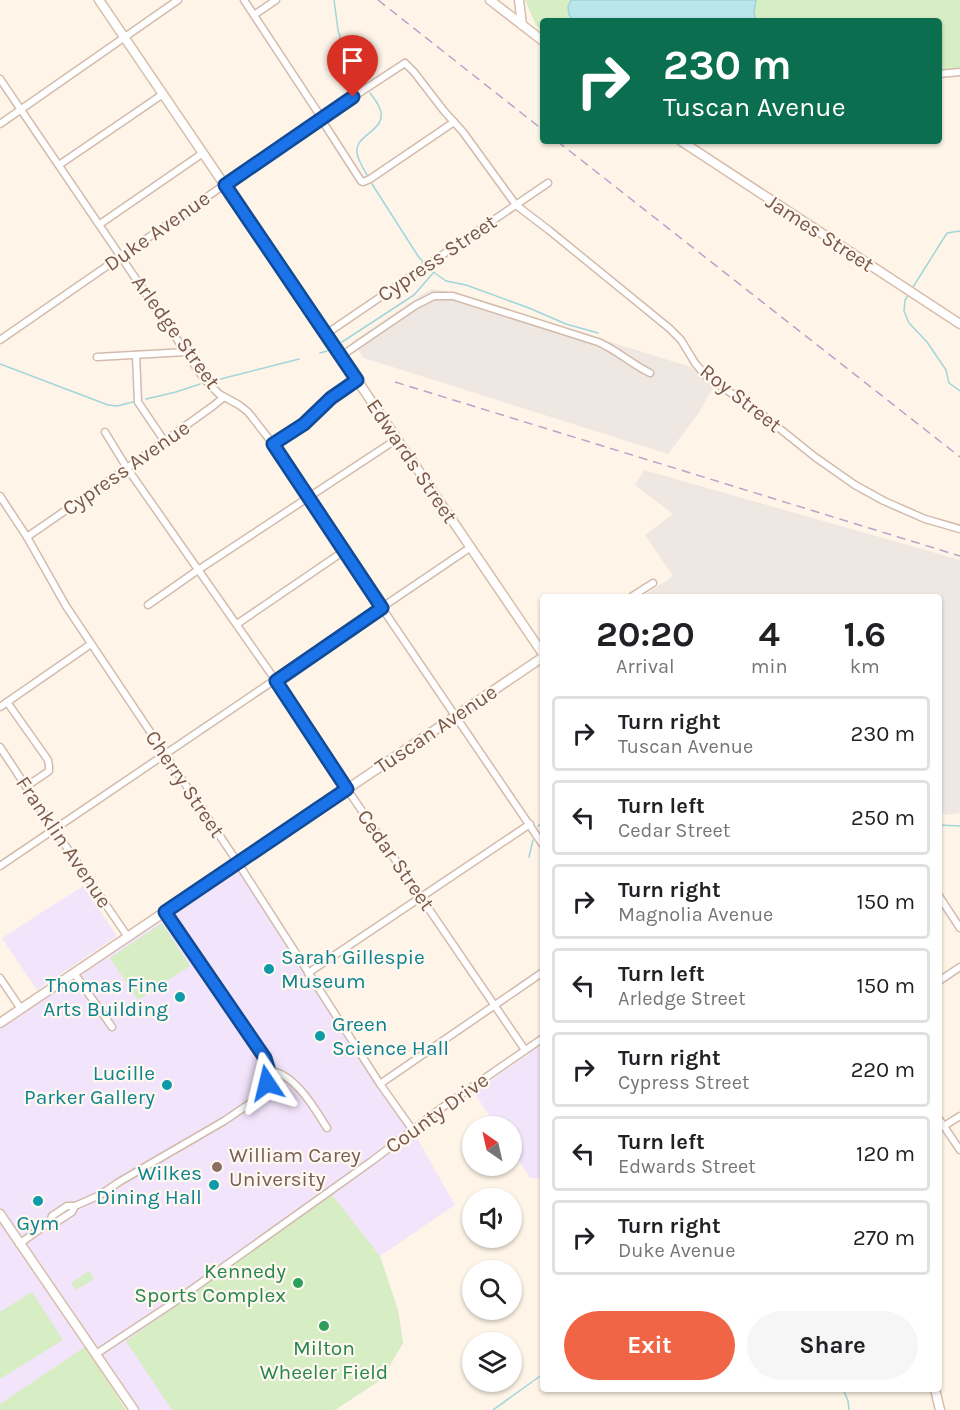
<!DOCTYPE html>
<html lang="en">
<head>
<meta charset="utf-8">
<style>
  :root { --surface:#fff; --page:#f6f6f6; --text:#202124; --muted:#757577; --line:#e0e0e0; --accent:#f06545 }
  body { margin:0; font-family:Karla,sans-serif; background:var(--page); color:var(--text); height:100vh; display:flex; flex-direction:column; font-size:22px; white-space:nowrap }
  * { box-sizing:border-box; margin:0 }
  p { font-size:20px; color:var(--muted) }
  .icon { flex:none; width:33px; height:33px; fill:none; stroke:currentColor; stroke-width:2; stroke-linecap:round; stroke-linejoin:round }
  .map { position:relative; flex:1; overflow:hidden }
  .side { position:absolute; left:540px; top:594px; width:402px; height:798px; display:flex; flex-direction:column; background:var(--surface); border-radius:6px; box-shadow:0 2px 4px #0004 }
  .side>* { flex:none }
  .top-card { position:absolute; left:540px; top:18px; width:402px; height:126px; border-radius:6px; box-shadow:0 2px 4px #0004; background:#0b6e4f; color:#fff; overflow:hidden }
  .needle { width:39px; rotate:326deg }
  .buttons { position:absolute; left:462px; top:1116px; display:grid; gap:12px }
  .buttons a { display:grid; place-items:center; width:60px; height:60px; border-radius:50%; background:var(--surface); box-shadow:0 2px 4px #0004; font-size:30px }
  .pin { position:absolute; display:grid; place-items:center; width:51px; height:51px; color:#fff; margin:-62px -26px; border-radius:50% 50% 50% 0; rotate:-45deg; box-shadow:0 0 6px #0007 }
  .pin .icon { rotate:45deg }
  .me { position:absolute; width:66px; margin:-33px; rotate:350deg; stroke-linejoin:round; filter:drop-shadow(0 0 4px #0008) }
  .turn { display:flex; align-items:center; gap:21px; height:126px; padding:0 24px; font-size:27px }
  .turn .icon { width:78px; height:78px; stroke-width:2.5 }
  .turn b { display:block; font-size:42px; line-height:51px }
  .eta { display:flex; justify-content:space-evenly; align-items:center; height:102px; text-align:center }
  .eta b { font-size:36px; font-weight:700; line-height:42px }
  .button { display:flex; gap:12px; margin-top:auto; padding:12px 24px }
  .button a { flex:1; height:69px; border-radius:36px; background:var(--accent); color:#fff; font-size:24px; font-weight:700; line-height:69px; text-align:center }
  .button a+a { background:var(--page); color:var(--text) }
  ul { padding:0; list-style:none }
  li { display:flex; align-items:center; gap:18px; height:75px; margin:0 12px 9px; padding:0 12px; border:3px solid var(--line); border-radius:6px }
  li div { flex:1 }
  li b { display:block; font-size:22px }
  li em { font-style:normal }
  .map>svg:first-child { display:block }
</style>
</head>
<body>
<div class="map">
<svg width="960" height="1410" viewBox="0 0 960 1410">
  <rect width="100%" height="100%" fill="#fef5e8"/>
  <g fill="#efe7e1">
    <path d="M 432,289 L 445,291 L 691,367 L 713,388 L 698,414 L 668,454 L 364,358 L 352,342 L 420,296 Z"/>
    <path d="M 644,470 L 960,560 L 960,813 L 946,815 L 939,811 L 939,597 L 642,597 L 673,576 L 645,535 L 673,514 L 635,485 Z"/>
  </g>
  <g fill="#f2e4fb">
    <path d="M 238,863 L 412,1129 L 455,1205 L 380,1256 L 398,1310 L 403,1343 L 382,1379 L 335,1410 L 134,1410 L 89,1344 L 0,1404 L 0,1023 Z"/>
    <path d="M 83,886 L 117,936 L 37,990 L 2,938 Z"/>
    <path d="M 543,1044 L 543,1178 L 530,1178 L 512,1150 L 512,1126 L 496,1126 L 474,1092 Z"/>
  </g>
  <g fill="#d7edc4">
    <path d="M 525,0 L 960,0 L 960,68 L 939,70 L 939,21 L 543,21 L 543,32 L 536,25 Z"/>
    <path d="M 162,923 L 190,966 L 138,1000 L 110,958 Z"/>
    <path d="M 332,1195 L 380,1256 L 398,1310 L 403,1343 L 382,1379 L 335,1410 L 172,1410 L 126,1341 Z"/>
    <path d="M 89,1271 L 94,1279 L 76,1290 L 71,1283 Z"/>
    <path d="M 32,1292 L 63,1340 L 0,1379 L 0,1312 Z"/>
    <path d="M 86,1346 L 126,1410 L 0,1410 L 0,1404 Z"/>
  </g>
  <path fill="#bae5ea" stroke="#a0d5dc" stroke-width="1.5" d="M 571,0 L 756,0 L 754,13 L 756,21 L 574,21 L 569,15 L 568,7 Z"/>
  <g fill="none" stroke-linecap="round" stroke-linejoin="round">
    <g stroke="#a0d5dc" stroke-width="1.5">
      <path d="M 334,0 L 338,30 L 344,50 L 365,84"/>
      <path d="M 367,175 C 363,168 358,160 357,153 C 354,134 388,131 380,109 C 378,103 374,98 370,93"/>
      <path d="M 372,184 L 418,256 L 423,262"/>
      <path d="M 432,271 L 446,281 L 466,285 L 529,308 L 566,324 L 598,333"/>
      <path d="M 913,287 L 947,233 L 960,231"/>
      <path d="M 909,294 L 905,300 L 904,311 L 909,323 L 927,342 L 946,370 L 949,383 L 960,391"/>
      <path d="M 342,342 L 414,295 L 434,272"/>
      <path d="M 320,353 L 327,351"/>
      <path d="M 0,364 L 108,405 L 117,406 L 133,402"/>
      <path d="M 213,381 L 299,359"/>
      <path d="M 146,399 L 176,392 L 200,384"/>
      <path d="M 939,825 L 960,826"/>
      <path d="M 538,826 L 543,823"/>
      <path d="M 529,857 L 533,840"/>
      <path d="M 843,1389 L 848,1401 L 849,1410"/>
      <path d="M 493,1410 L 543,1374"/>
    </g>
    <defs>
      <g id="street">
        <path d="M 244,0 L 319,114 L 323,122 L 361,181 L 363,182 L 370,179 L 454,122"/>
        <path d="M 254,15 L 276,0"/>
        <path d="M 939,74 L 960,72"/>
        <path d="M 0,79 L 204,379 L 219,394 L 239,405 L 248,412 L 273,444 L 382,608 L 543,845"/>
        <path d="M 0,124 L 178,0"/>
        <path d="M 59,165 L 163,94"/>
        <path d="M 100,224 L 203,153"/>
        <path d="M 326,334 L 548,183"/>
        <path d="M 0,340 L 321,118 L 405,63 L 414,72 L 444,111 L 463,132 L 516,205 L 550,231 L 669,328 L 681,340 L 695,363 L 705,375 L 764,416 L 815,457 L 855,485 L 884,501 L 925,519 L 960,529"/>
        <path d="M 136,355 L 138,402 L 165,442"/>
        <path d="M 341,356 L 416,305 L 434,296 L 453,296 L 598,342 C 617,350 631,364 650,373"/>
        <path d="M 97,357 L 186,352"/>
        <path d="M 105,432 L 127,468 L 276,681 L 347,789 L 525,1050"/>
        <path d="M 273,444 L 304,424 L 331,398 L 357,380"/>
        <path d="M 0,496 L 27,537 L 66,606 L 238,863 L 380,1084 L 412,1129"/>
        <path d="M 27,537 L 127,468 L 213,406 L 224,397"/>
        <path d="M 631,597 L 653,583"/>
        <path d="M 148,605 L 198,570 L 397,439"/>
        <path d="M 237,624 L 344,551"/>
        <path d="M 7,702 L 48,760 L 49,766 L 49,771 L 27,786"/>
        <path d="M 0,707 L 91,644"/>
        <path d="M 0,747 L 54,829 L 128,937"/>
        <path d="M 0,866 L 471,547"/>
        <path d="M 939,896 L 960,928"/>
        <path d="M 74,973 L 112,1027"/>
        <path d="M 308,973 L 530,824"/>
        <path d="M 0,978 L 21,1009"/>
        <path d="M 939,981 L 960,967"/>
        <path d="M 269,1071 C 294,1072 315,1109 327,1128"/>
        <path d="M 380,1084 L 543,972"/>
        <path d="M 939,1119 L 960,1150"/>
        <path d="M 944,1126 L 960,1116"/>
        <path d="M 50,1222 L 55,1223 L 72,1212 L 75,1206"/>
        <path d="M 19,1244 L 50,1222 L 52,1216 L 67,1206 L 75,1206 L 100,1195 L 119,1182 L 224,1121 L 252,1102 L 261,1093 L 267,1083 L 268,1068 L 265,1058 L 165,912"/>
        <path d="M 96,1354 L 170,1305 L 372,1161 L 440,1109 L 543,1038"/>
      </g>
      <g id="secondary">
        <path d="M 99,0 L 543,654"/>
        <path d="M 490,0 L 543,41"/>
        <path d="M 519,0 L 522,25"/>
        <path d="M 681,141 L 960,324"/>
        <path d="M 0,1023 L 543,657"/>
        <path d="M 0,1214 L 134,1410"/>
        <path d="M 935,1389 L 940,1410"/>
      </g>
    </defs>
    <use href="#street" stroke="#d2bbac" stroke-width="9"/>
    <use href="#secondary" stroke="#d7bdab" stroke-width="11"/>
    <use href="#street" stroke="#fff" stroke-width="6"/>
    <use href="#secondary" stroke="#fff" stroke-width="8"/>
    <g stroke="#b7a4ca" stroke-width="1.5" stroke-dasharray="9 6" stroke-linecap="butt">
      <path d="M 378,0 L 543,130"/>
      <path d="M 557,141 L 960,457"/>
      <path d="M 395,382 L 960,556"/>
    </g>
  </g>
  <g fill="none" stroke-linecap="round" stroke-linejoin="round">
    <defs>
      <path id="route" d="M 267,1083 L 268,1068 L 265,1058 L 165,912 L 347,789 L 276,681 L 382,608 L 273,444 L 304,424 L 331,398 L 357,380 L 225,185 L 353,97"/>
    </defs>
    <use href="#route" stroke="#114b97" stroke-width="15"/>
    <use href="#route" stroke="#1a73e8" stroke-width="10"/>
  </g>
  <g fill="#0f9aa8" stroke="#fff8f0" stroke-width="2">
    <circle cx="269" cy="969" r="6"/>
    <circle cx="180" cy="997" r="6"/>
    <circle cx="320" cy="1036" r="6"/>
    <circle cx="167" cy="1085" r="6"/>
    <circle cx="214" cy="1185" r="6"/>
    <circle cx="38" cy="1201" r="6"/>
  </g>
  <circle fill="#8d6e63" stroke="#fff8f0" stroke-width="2" cx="217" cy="1167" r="6"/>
  <g fill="#2e9e5b" stroke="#fff8f0" stroke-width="2">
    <circle cx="298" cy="1283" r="6"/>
    <circle cx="324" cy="1326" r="6"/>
  </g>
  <g text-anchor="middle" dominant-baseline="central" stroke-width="4.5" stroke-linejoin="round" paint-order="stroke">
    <g font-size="21" fill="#7b5949" stroke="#fff8f0">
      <text transform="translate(157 231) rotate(-35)">Duke Avenue</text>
      <text transform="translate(820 233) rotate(33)">James Street</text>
      <text transform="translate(437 258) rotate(-34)">Cypress Street</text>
      <text transform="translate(176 332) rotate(54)">Arledge Street</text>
      <text transform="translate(741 398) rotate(38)">Roy Street</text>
      <text transform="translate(412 461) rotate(56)">Edwards Street</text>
      <text transform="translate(126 468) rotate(-35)">Cypress Avenue</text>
      <text transform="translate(436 729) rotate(-34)">Tuscan Avenue</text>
      <text transform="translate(185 784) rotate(56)">Cherry Street</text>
      <text transform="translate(64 842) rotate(56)">Franklin Avenue</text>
      <text transform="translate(396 860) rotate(55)">Cedar Street</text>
      <text transform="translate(437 1113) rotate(-36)">County Drive</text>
    </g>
    <g font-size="21" fill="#0d838f" stroke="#fff8f0" text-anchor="end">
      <text x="281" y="957" text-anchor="start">Sarah Gillespie<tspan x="281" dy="24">Museum</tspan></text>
      <text x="168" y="985">Thomas Fine<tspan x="168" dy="24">Arts Building</tspan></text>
      <text x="332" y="1024" text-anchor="start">Green<tspan x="332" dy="24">Science Hall</tspan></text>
      <text x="155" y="1073">Lucille<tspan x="155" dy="24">Parker Gallery</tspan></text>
      <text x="202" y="1173">Wilkes<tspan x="202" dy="24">Dining Hall</tspan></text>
      <text x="38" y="1223" text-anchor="middle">Gym</text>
    </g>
    <g font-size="21" fill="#785e54" stroke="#fff8f0" text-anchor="start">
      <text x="229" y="1155">William Carey<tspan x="229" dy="24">University</tspan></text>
    </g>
    <g font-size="21" fill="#27864d" stroke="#fff8f0" text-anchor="end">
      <text x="286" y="1271">Kennedy<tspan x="286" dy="24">Sports Complex</tspan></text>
      <text x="324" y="1348" text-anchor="middle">Milton<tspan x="324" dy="24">Wheeler Field</tspan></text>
    </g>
  </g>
</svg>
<div class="buttons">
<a><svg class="needle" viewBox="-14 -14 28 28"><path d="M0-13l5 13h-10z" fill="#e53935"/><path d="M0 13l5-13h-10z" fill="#757577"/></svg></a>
<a><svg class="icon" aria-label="sound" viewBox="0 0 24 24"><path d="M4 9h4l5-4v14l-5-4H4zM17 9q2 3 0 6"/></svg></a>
<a><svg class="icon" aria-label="search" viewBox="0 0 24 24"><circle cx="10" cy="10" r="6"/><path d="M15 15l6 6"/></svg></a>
<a><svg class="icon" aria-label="layers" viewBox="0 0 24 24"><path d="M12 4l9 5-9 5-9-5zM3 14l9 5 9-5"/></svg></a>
</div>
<div class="pin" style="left:353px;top:97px;background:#d93025"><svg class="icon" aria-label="arrive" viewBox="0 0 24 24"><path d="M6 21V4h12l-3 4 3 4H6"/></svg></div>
<svg class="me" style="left:267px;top:1083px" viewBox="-20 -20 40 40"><path d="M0-17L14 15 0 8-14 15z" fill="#1a73e8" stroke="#fff" stroke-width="4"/></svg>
<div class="top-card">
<div class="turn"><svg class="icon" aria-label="right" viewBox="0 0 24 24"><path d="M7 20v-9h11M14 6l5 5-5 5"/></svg><div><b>230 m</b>Tuscan Avenue</div></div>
</div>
<section class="side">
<div class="eta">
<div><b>20:20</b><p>Arrival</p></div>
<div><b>4</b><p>min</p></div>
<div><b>1.6</b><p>km</p></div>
</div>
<ul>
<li><svg class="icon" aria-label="right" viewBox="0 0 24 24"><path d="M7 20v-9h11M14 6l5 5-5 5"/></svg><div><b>Turn right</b><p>Tuscan Avenue</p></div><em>230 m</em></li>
<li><svg class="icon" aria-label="left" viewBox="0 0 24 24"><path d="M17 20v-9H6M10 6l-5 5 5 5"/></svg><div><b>Turn left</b><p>Cedar Street</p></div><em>250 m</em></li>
<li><svg class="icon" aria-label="right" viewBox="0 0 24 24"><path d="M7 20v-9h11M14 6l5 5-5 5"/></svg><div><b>Turn right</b><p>Magnolia Avenue</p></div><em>150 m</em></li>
<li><svg class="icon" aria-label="left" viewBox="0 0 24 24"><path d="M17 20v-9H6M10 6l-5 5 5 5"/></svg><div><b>Turn left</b><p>Arledge Street</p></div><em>150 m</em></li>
<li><svg class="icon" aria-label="right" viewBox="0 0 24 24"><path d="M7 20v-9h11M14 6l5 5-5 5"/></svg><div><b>Turn right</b><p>Cypress Street</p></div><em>220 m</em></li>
<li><svg class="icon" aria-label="left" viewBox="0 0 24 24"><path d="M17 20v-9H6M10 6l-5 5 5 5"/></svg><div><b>Turn left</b><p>Edwards Street</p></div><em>120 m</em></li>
<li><svg class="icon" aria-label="right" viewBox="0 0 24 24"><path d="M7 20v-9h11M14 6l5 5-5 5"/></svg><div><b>Turn right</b><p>Duke Avenue</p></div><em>270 m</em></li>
</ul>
<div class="button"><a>Exit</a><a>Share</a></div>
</section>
</div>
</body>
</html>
